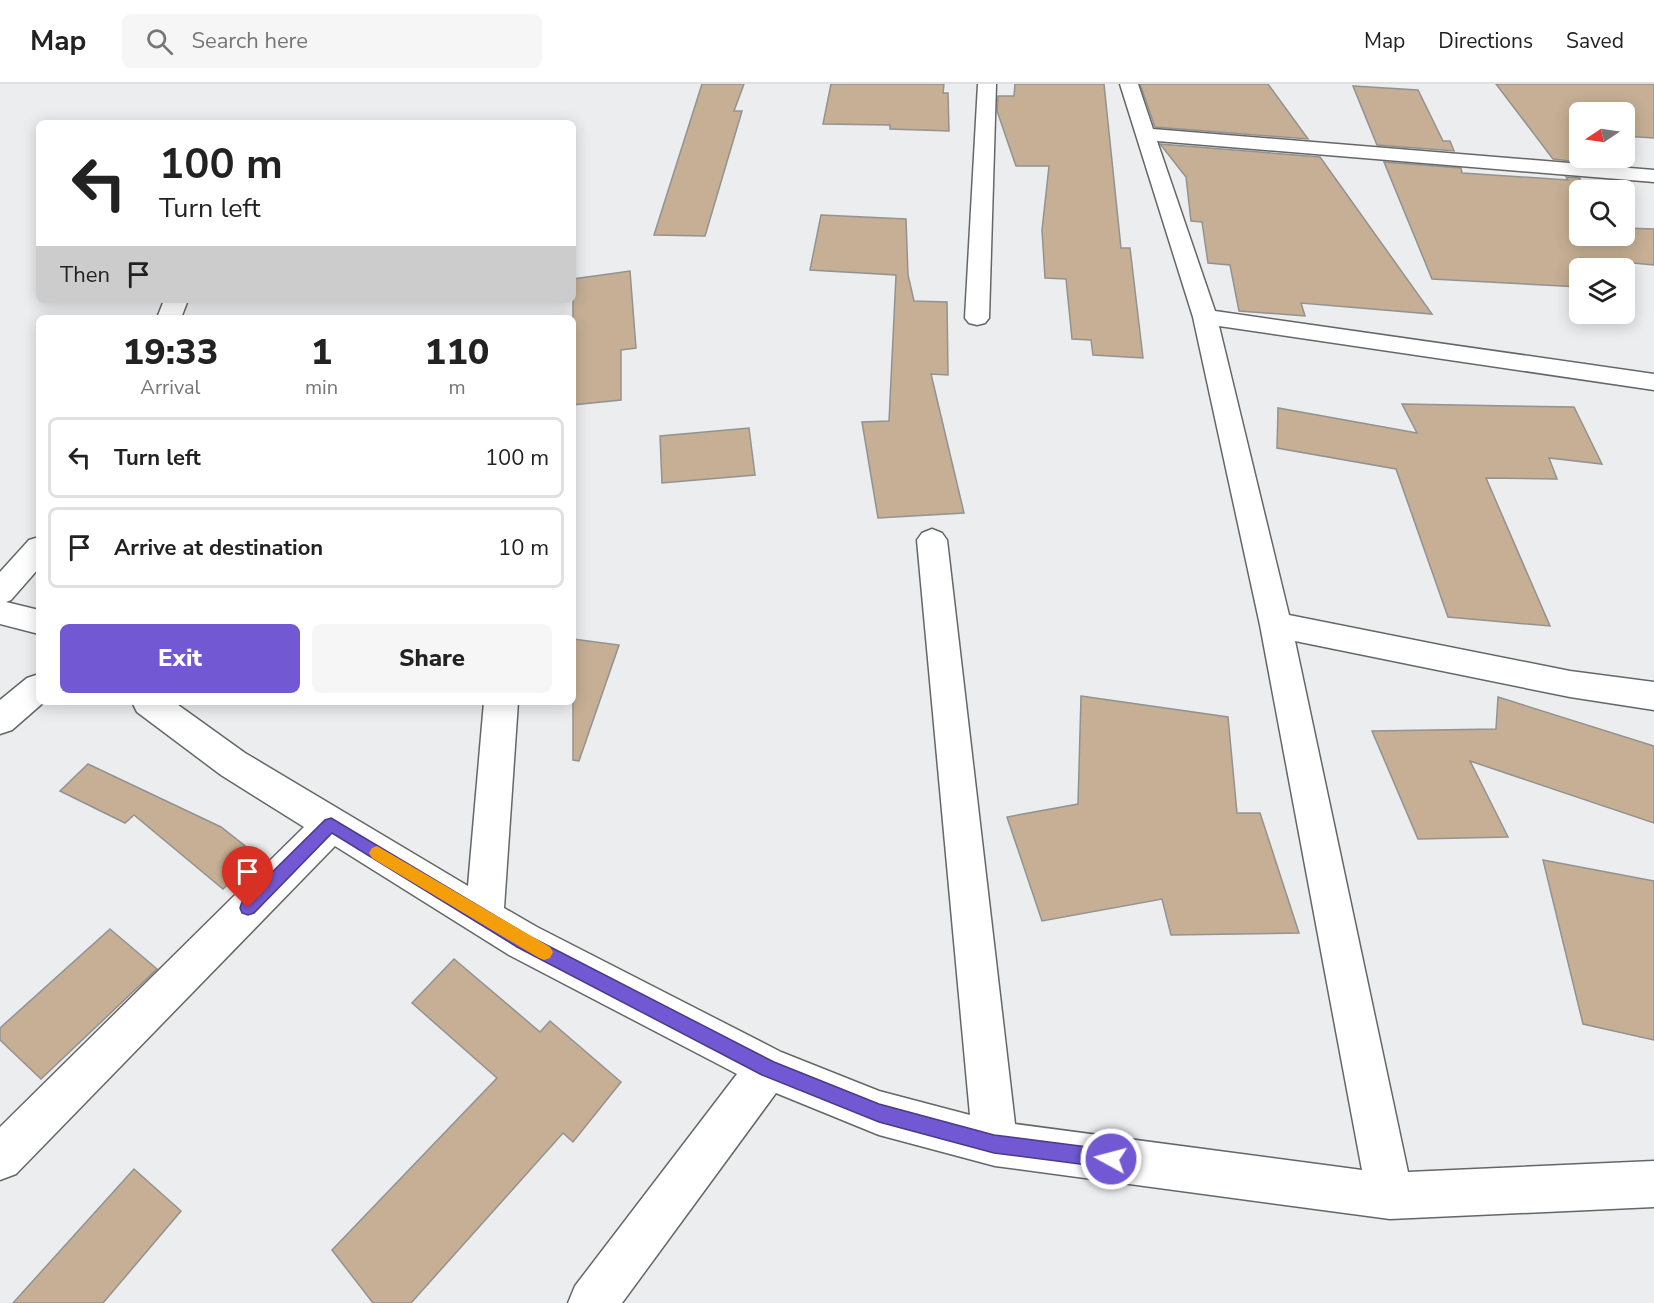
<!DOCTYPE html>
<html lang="en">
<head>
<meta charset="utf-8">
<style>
  :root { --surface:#fff; --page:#f6f6f6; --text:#222; --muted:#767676; --line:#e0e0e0; --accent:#7259d3 }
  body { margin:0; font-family:"Nunito Sans",sans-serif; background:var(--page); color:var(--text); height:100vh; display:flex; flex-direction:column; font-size:22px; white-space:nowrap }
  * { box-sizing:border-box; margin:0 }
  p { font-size:20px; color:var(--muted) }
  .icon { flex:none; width:33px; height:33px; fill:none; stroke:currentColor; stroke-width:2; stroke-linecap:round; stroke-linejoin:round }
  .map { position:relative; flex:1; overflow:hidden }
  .drawer { position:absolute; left:36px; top:231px; width:540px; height:390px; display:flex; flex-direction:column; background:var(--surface); border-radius:9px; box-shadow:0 3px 15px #0003 }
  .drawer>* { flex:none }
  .guide { position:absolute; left:36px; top:36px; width:540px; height:183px; border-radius:9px; box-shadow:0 3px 15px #0003; background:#fff; color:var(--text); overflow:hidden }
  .needle { width:39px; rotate:257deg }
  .controls { position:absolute; left:1569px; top:18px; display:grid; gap:12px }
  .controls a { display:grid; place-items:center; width:66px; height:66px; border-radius:9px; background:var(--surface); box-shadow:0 3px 15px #0003; font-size:30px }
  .pin { position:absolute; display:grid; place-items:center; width:51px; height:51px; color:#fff; margin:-62px -26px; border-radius:50% 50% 50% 0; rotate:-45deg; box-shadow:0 0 6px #0007 }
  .pin .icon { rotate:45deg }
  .me { position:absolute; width:66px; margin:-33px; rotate:277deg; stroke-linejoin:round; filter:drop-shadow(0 0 4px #0008) }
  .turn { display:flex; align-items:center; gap:21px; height:126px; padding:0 24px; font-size:27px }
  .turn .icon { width:78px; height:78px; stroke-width:2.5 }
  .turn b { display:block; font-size:42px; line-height:51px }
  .then { display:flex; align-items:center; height:57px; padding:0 24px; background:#0003; gap:12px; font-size:22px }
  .eta { display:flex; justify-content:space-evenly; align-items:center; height:102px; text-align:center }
  .eta b { font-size:36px; font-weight:800; line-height:42px }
  .button { display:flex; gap:12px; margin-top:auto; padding:12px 24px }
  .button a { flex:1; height:69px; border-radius:9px; background:var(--accent); color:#fff; font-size:24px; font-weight:800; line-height:69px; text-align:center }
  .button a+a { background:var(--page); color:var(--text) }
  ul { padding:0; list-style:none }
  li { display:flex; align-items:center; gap:18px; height:81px; margin:0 12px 9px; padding:0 12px; border:3px solid var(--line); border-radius:9px }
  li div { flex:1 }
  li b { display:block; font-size:22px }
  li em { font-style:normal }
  header { display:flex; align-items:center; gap:36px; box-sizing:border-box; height:84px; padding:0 30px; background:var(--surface); border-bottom:2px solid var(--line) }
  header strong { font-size:28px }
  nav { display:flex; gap:33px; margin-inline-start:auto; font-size:21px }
  .search { width:420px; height:54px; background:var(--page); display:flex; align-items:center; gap:15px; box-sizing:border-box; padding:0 21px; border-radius:9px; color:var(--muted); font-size:22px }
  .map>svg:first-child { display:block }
</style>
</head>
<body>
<header>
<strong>Map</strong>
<div class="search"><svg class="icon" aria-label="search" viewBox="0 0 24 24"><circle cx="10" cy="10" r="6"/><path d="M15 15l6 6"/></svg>Search here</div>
<nav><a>Map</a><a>Directions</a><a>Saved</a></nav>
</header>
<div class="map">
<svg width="1654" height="1219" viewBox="0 0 1654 1219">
  <rect width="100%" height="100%" fill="#ecedee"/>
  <g fill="#c6af94" stroke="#939291" stroke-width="1.5">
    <path d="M 702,0 L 744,0 L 734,27 L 742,27 L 705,152 L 654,151 Z"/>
    <path d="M 831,0 L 944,0 L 943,9 L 948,9 L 949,47 L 890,45 L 890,41 L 823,40 Z"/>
    <path d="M 1015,0 L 1104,0 L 1121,164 L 1130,164 L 1143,274 L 1093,271 L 1091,256 L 1072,255 L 1066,195 L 1045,194 L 1042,146 L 1049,82 L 1016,82 L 997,27 L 998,12 L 1014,12 Z"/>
    <path d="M 1140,0 L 1268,0 L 1308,55 L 1155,43 Z"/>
    <path d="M 1496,0 L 1654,0 L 1654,54 L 1624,52 L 1624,28 L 1580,28 L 1580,78 L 1553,75 Z"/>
    <path d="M 1353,2 L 1418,6 L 1443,57 L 1450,57 L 1454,67 L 1377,61 Z"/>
    <path d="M 1160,60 L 1320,73 L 1432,230 L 1301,219 L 1305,232 L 1239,227 L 1230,181 L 1208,179 L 1202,138 L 1191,137 L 1186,93 Z"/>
    <path d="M 1384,78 L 1461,84 L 1462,89 L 1568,96 L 1566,93 L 1580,94 L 1580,152 L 1624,152 L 1624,144 L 1654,145 L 1654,181 L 1580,174 L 1580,203 L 1432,195 Z"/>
    <path d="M 821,131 L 906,135 L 908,191 L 914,217 L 947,218 L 948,291 L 931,290 L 964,429 L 878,434 L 862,338 L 889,337 L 896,191 L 810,186 Z"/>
    <path d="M 630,187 L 636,264 L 621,266 L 621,316 L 573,321 L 573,195 Z"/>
    <path d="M 1402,320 L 1574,323 L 1602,380 L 1549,374 L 1557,395 L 1486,394 L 1550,542 L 1448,533 L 1396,385 L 1277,364 L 1278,324 L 1417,349 Z"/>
    <path d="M 749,344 L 755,391 L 662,399 L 660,352 Z"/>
    <path d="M 573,555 L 619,561 L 579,677 L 573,676 Z"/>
    <path d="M 1081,612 L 1228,633 L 1237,729 L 1260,729 L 1299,849 L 1171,851 L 1162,815 L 1042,837 L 1007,733 L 1078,720 Z"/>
    <path d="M 1498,613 L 1654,662 L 1654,739 L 1470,677 L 1508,753 L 1418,755 L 1372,647 L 1496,645 Z"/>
    <path d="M 88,680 L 221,743 L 258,772 L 223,805 L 134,731 L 125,739 L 60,707 Z"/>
    <path d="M 1543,776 L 1654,797 L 1654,956 L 1583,940 Z"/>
    <path d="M 110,845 L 157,885 L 41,995 L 0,956 L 0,944 Z"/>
    <path d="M 454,875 L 540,948 L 550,937 L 621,998 L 573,1058 L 563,1049 L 411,1219 L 373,1219 L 332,1166 L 497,994 L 412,919 Z"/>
    <path d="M 134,1085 L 181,1127 L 103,1219 L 13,1219 Z"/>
  </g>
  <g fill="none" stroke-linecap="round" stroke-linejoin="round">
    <defs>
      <g id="street">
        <path d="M 978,0 L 996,0 L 989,234 L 985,239 L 977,241 L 969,239 L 965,234 Z"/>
        <path d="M 1120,0 L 1138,0 L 1153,45 L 1654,86 L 1654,98 L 1157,57 L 1215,227 L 1654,290 L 1654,306 L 1219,242 L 1289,531 L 1570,587 L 1654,598 L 1654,626 L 1570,613 L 1295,557 L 1408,1088 L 1654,1077 L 1654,1123 L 1390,1135 L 995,1082 L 879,1051 L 776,1009 L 622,1219 L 568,1219 L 575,1202 L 737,990 L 509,871 L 335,762 L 16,1090 L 0,1096 L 0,1043 L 304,743 L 221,691 L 137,628 L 132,618 L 174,618 L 245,669 L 468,802 L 484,618 L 518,618 L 504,824 L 537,843 L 781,968 L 879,1007 L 970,1031 L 917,456 L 922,449 L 932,445 L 942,449 L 947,456 L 1015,1040 L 1362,1086 L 1260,541 L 1193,233 Z"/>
        <path d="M 164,216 L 188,216 L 181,234 L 157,234 Z"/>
        <path d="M 39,453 L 39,484 L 11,516 L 6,518 L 39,526 L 39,550 L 0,540 L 0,488 L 29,456 Z"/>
        <path d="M 39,590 L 39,618 L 44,618 L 12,646 L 0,650 L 0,616 L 27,594 Z"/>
      </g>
    </defs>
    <use href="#street" stroke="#656667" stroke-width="3"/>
    <use href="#street" fill="#fff" fill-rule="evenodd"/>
  </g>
  <path fill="#7259d3" stroke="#4a3a89" stroke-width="1.5" d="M 331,734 L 529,852 L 774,978 L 879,1020 L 994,1051 L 1111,1066 L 1117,1069 L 1120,1075 L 1117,1082 L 1111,1084 L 994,1069 L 879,1038 L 762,991 L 517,863 L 332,749 L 254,829 L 248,831 L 242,829 L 240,824 L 242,818 L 325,736 Z"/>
  <path fill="#f59e0b" d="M 377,762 L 550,863 L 553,868 L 550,874 L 544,876 L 539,874 L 372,774 L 369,769 L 372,764 Z"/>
</svg>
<div class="controls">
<a><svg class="needle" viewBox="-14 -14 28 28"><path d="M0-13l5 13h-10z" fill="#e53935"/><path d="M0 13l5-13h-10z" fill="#767676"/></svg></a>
<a><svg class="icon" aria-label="search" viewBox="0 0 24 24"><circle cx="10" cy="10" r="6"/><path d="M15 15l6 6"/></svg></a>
<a><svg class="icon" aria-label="layers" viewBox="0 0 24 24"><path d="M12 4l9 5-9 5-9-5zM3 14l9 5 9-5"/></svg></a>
</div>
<div class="pin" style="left:248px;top:824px;background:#d93025"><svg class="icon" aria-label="arrive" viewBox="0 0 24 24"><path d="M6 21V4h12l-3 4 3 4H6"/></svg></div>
<svg class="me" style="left:1111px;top:1075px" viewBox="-20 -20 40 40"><circle r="17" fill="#7259d3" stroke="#fff" stroke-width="3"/><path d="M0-11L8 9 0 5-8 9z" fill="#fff"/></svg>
<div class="guide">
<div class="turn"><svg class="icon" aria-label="left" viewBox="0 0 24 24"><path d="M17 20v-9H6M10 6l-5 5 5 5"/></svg><div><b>100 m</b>Turn left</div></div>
<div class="then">Then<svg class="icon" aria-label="arrive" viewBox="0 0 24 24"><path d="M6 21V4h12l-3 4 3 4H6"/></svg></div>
</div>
<section class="drawer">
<div class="eta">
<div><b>19:33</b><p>Arrival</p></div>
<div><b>1</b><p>min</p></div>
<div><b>110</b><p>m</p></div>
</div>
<ul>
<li><svg class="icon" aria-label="left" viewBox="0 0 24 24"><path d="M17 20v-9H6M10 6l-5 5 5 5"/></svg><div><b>Turn left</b></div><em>100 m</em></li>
<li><svg class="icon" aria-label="arrive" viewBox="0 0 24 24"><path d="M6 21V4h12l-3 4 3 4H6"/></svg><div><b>Arrive at destination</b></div><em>10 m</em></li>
</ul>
<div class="button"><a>Exit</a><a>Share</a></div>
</section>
</div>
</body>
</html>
